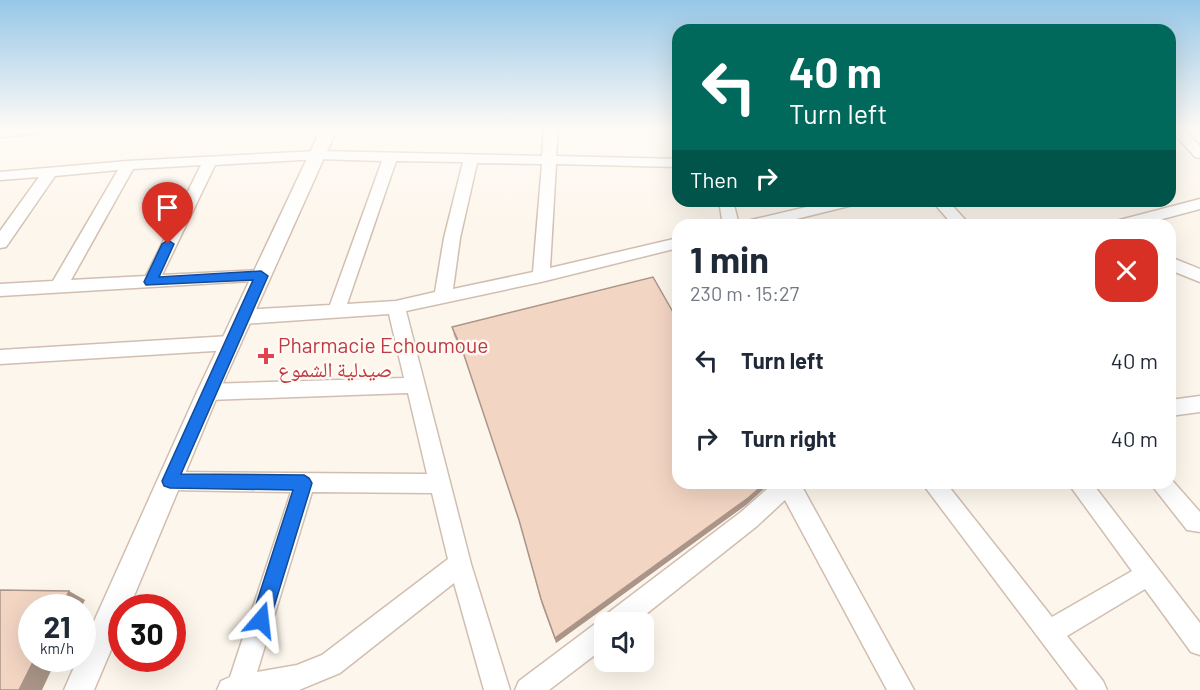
<!DOCTYPE html>
<html lang="en">
<head>
<meta charset="utf-8">
<style>
  :root { --surface:#fff; --page:#f2f2f3; --text:#1f2937; --muted:#747a83 }
  body { margin:0; font-family:Barlow,"Noto Naskh Arabic",sans-serif; background:var(--page); color:var(--text); height:100vh; display:flex; flex-direction:column; font-size:22px; white-space:nowrap }
  * { box-sizing:border-box; margin:0 }
  p { font-size:20px; color:var(--muted) }
  .icon { flex:none; width:33px; height:33px; fill:none; stroke:currentColor; stroke-width:2; stroke-linecap:round; stroke-linejoin:round }
  .map { position:relative; flex:1; overflow:hidden }
  .details { position:absolute; left:672px; top:219px; width:504px; height:270px; display:flex; flex-direction:column; background:var(--surface); border-radius:18px; box-shadow:0 6px 24px #0002 }
  .details>* { flex:none }
  .guide { position:absolute; left:672px; top:24px; width:504px; height:183px; border-radius:18px; box-shadow:0 6px 24px #0002; background:#00695c; color:#fff; overflow:hidden }
  .buttons { position:absolute; left:594px; top:612px; display:grid; gap:12px }
  .buttons a { display:grid; place-items:center; width:60px; height:60px; border-radius:12px; background:var(--surface); box-shadow:0 6px 24px #0002; font-size:30px }
  .speed { position:absolute; left:18px; top:594px; display:flex; gap:12px; font-size:30px; font-weight:700; text-align:center }
  .speed>* { display:grid; place-content:center; width:78px; height:78px; border-radius:50%; background:var(--surface); box-shadow:0 6px 24px #0002; line-height:1 }
  .speed small { font-size:15px; font-weight:400 }
  .speed .limit { border:9px solid #d22; background:#fff; color:#111 }
  .pin { position:absolute; display:grid; place-items:center; width:51px; height:51px; color:#fff; margin:-62px -26px; border-radius:50% 50% 50% 0; rotate:-45deg; box-shadow:0 0 6px #0007 }
  .pin .icon { rotate:45deg }
  .me { position:absolute; width:66px; margin:-33px; rotate:17deg; stroke-linejoin:round; filter:drop-shadow(0 0 4px #0008) }
  .turn { display:flex; align-items:center; gap:21px; height:126px; padding:0 18px; font-size:27px }
  .turn .icon { width:78px; height:78px; stroke-width:2.5 }
  .turn b { display:block; font-size:42px; line-height:51px }
  .then { display:flex; align-items:center; height:57px; padding:0 18px; background:#0003; gap:12px; font-size:22px }
  .round { display:grid; place-items:center; flex:none; width:63px; height:63px; border-radius:18px; background:var(--page) }
  .overview { display:flex; align-items:center; justify-content:space-between; height:102px; padding:0 18px }
  h1 { font-size:36px; font-weight:700; line-height:45px }
  ul { padding:0; list-style:none }
  li { display:flex; align-items:center; gap:18px; height:78px; padding:0 18px }
  li div { flex:1 }
  li b { display:block; font-size:22px }
  li em { font-style:normal }
  .map>svg:first-child { display:block }
</style>
</head>
<body>
<div class="map">
<svg width="1200" height="690" viewBox="0 0 1200 690">
  <rect width="100%" height="100%" fill="#fdf6ec"/>
  <g fill="none" stroke-linecap="round" stroke-linejoin="round">
    <defs>
      <g id="minor">
        <path d="M 0,129 L 50,129 L 43,133 L 0,137 Z"/>
        <path d="M 544,129 L 558,129 L 556,156 L 678,159 L 678,167 L 556,164 L 550,268 L 678,238 L 678,248 L 541,282 L 406,311 L 471,564 L 510,690 L 484,690 L 454,583 L 340,673 L 299,690 L 217,690 L 221,681 L 230,677 L 291,492 L 170,490 L 163,488 L 160,481 L 163,474 L 170,472 L 427,474 L 408,393 L 208,400 L 201,398 L 198,392 L 201,386 L 208,384 L 404,378 L 389,314 L 243,324 L 237,322 L 234,317 L 237,312 L 243,310 L 330,305 L 382,161 L 318,159 L 215,165 L 162,275 L 261,270 L 267,272 L 269,276 L 267,280 L 0,296 L 0,284 L 53,281 L 118,170 L 55,176 L 6,247 L 0,248 L 0,231 L 39,177 L 0,180 L 0,172 L 128,161 L 318,151 L 542,156 ZM 396,161 L 463,162 L 444,238 L 435,292 L 396,301 L 347,304 ZM 477,163 L 542,164 L 533,272 L 453,289 L 460,238 ZM 201,165 L 146,276 L 71,280 L 133,169 ZM 312,492 L 432,493 L 448,559 L 322,655 L 297,665 L 257,672 Z"/>
        <path d="M 1170,129 L 1183,129 L 1200,146 L 1200,158 L 1195,157 Z"/>
        <path d="M 1200,199 L 1200,209 L 1140,225 L 1113,225 L 1116,221 Z"/>
        <path d="M 719,201 L 733,201 L 739,225 L 723,225 Z"/>
        <path d="M 832,201 L 859,201 L 857,204 L 772,225 L 743,225 L 751,220 Z"/>
        <path d="M 932,201 L 948,201 L 970,225 L 953,225 Z"/>
        <path d="M 1170,257 L 1200,269 L 1200,282 L 1170,270 Z"/>
        <path d="M 230,336 L 236,338 L 239,343 L 236,348 L 230,350 L 0,364 L 0,350 Z"/>
        <path d="M 1200,396 L 1200,412 L 1170,416 L 1170,400 Z"/>
        <path d="M 1170,478 L 1200,512 L 1200,532 L 1187,530 L 1150,483 L 1170,483 Z"/>
        <path d="M 774,483 L 800,483 L 914,690 L 887,690 L 785,500 L 757,526 L 636,622 L 604,622 L 604,648 L 549,690 L 515,690 L 519,681 L 595,624 L 605,621 L 608,613 L 741,512 Z"/>
        <path d="M 922,483 L 946,483 L 1052,617 L 1132,571 L 1068,483 L 1092,483 L 1200,623 L 1200,655 L 1191,652 L 1145,589 L 1067,636 L 1103,681 L 1107,690 L 1078,690 Z"/>
      </g>
      <path id="tertiary" d="M 321,129 L 337,129 L 219,392 L 129,608 L 122,608 L 122,624 L 94,690 L 64,690 L 78,658 L 82,658 L 82,648 L 197,392 Z"/>
    </defs>
    <use href="#minor" stroke="#d1beb0" stroke-width="3"/>
    <use href="#tertiary" stroke="#d1beb0" stroke-width="3"/>
    <use href="#minor" fill="#fff" fill-rule="evenodd"/>
    <use href="#tertiary" fill="#fff" fill-rule="evenodd"/>
  </g>
  <path fill="#d1b7a8" d="M 452,327 L 766,487 L 746,505 L 556,643 L 542,605 L 521,527 L 466,360 L 454,336 Z"/>
  <g fill="#aa9588">
    <path d="M 765,483 L 767,483 L 766,487 L 746,505 L 556,643 L 555,638 Z"/>
    <path d="M 69,591 L 85,600 L 81,608 L 61,608 Z"/>
    <path d="M 35,658 L 57,658 L 42,690 L 19,690 Z"/>
  </g>
  <g fill="#f3d5c3" stroke="#aa9588" stroke-width="1.5">
    <path d="M 653,277 L 678,321 L 678,483 L 765,483 L 748,498 L 555,638 L 541,599 L 519,520 L 463,352 L 452,327 Z"/>
    <path d="M 0,590 L 69,591 L 61,608 L 32,608 L 32,658 L 35,658 L 19,690 L 0,690 Z"/>
  </g>
  <linearGradient id="sky" x2="0" y2="1"><stop stop-color="#97c7e8"/><stop offset="0.57" stop-color="#fefbf6"/><stop offset="1" stop-color="#fefbf6" stop-opacity="0"/></linearGradient>
  <rect width="1200" height="226" fill="url(#sky)"/>
  <path fill="#1a73e8" stroke="#114b97" stroke-width="1.5" d="M 168,240 L 174,244 L 159,277 L 261,271 L 268,276 L 181,474 L 304,475 L 309,478 L 312,483 L 270,620 L 267,626 L 261,629 L 254,626 L 251,620 L 293,490 L 170,488 L 164,486 L 162,481 L 253,280 L 146,285 L 144,282 L 162,244 Z"/>
  <path fill="#e0444e" stroke="#fffaf3" stroke-width="2" d="M263 347h6v6h6v6h-6v6h-6v-6h-6v-6h6z"/>
  <g text-anchor="middle" dominant-baseline="central" stroke-width="5" stroke-linejoin="round" paint-order="stroke">
    <g font-size="21" fill="#be3a42" stroke="#fffaf3" text-anchor="start">
      <text x="278" y="344">Pharmacie Echoumoue<tspan x="278" dy="24">صيدلية الشموع</tspan></text>
    </g>
  </g>
</svg>
<div class="buttons">
<a><svg class="icon" aria-label="sound" viewBox="0 0 24 24"><path d="M4 9h4l5-4v14l-5-4H4zM17 9q2 3 0 6"/></svg></a>
</div>
<div class="speed"><div>21<small>km/h</small></div><div class="limit">30</div></div>
<div class="pin" style="left:168px;top:244px;background:#d93025"><svg class="icon" aria-label="arrive" viewBox="0 0 24 24"><path d="M6 21V4h12l-3 4 3 4H6"/></svg></div>
<svg class="me" style="left:261px;top:620px" viewBox="-20 -20 40 40"><path d="M0-17L14 15 0 8-14 15z" fill="#1a73e8" stroke="#fff" stroke-width="4"/></svg>
<div class="guide">
<div class="turn"><svg class="icon" aria-label="left" viewBox="0 0 24 24"><path d="M17 20v-9H6M10 6l-5 5 5 5"/></svg><div><b>40 m</b>Turn left</div></div>
<div class="then">Then<svg class="icon" aria-label="right" viewBox="0 0 24 24"><path d="M7 20v-9h11M14 6l5 5-5 5"/></svg></div>
</div>
<section class="details">
<div class="overview"><div><h1>1 min</h1><p>230 m · 15:27</p></div><a class="round" style="background:#d93025;color:#fff"><svg class="icon" aria-label="close" viewBox="0 0 24 24"><path d="M6 6l12 12M18 6L6 18"/></svg></a></div>
<ul>
<li><svg class="icon" aria-label="left" viewBox="0 0 24 24"><path d="M17 20v-9H6M10 6l-5 5 5 5"/></svg><div><b>Turn left</b></div><em>40 m</em></li>
<li><svg class="icon" aria-label="right" viewBox="0 0 24 24"><path d="M7 20v-9h11M14 6l5 5-5 5"/></svg><div><b>Turn right</b></div><em>40 m</em></li>
</ul>
</section>
</div>
</body>
</html>
